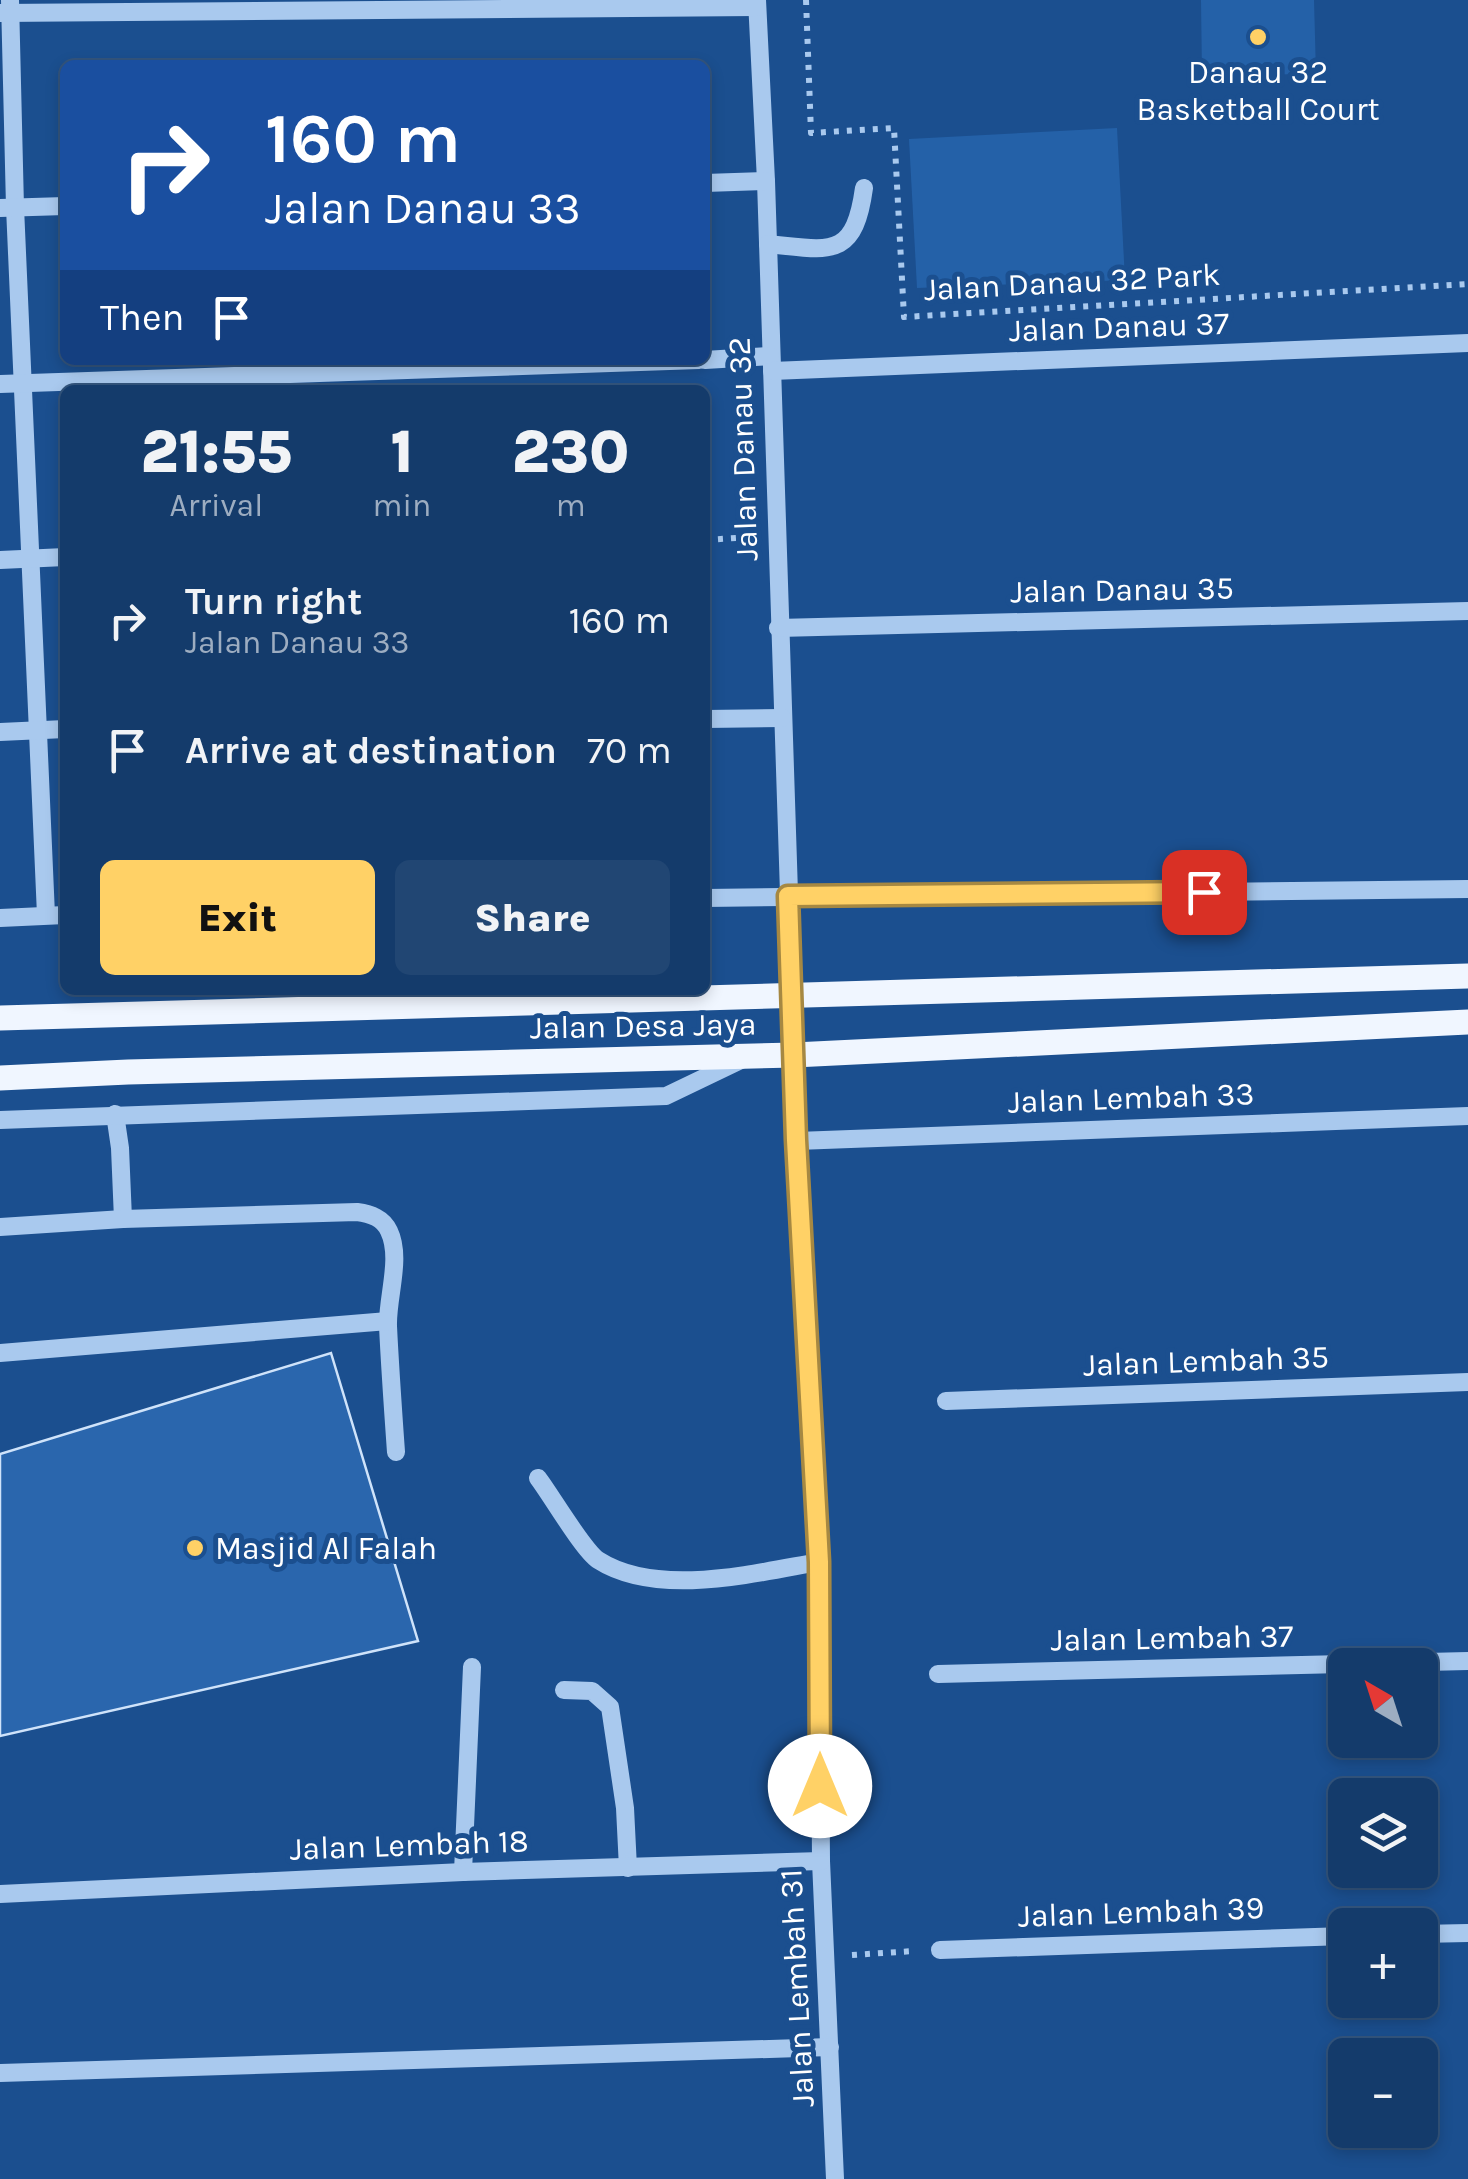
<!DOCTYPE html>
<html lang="en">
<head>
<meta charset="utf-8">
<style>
  :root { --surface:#143b6b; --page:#214673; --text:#f1f3f6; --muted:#9dadc1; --line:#33557e; --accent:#ffd166 }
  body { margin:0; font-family:Karla,sans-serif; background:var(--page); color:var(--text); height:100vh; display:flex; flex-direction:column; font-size:38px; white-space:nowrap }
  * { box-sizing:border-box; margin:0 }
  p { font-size:32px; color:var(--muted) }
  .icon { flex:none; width:55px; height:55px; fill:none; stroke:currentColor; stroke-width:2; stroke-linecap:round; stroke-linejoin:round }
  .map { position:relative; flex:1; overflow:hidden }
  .drawer { position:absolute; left:60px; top:385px; width:650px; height:610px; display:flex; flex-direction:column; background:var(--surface); border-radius:15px; box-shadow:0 5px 15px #0003,0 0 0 2px var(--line) }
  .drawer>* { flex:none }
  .banner { position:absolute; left:60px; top:60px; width:650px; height:305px; border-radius:15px; box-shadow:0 5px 15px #0003,0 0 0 2px var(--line); background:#1a4fa0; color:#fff; overflow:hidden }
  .needle { width:65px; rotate:321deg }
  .buttons { position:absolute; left:1328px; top:1648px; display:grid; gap:20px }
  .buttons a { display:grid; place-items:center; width:110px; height:110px; border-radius:15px; background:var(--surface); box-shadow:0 5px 15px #0003,0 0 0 2px var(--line); font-size:50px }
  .pin { position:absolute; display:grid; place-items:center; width:85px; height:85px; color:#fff; margin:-42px; border-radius:20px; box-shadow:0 5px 15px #0006 }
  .me { position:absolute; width:110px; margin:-55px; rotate:0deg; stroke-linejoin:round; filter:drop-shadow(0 0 8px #0008) }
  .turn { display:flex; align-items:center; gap:35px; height:210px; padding:0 40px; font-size:45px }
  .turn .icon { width:130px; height:130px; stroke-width:2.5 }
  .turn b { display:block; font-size:70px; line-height:85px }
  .then { display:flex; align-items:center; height:95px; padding:0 40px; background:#0003; gap:20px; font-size:38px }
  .eta { display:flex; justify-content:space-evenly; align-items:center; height:170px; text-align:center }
  .eta b { font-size:60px; font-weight:800; line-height:70px }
  .cta { display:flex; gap:20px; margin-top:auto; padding:20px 40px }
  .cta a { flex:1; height:115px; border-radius:15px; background:var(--accent); color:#111; font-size:40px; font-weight:800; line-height:115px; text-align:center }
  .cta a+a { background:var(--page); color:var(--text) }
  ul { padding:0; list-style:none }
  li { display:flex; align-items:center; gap:30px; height:130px; padding:0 40px }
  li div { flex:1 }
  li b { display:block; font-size:38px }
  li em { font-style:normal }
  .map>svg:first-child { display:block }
</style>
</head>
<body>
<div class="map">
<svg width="1468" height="2179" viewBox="0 0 1468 2179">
  <rect width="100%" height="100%" fill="#1b4f8f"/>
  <g fill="#2461a8">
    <path d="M 1201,0 L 1314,0 L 1316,74 L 1202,75 Z"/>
    <path d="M 1117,128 L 1125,280 L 917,288 L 909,139 Z"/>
  </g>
  <path fill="#2a66ad" stroke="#cfe3fa" stroke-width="2.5" d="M 331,1353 L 418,1641 L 0,1736 L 0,1454 Z"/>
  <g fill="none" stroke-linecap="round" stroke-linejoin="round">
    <g stroke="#a9c9ee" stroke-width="6" stroke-dasharray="5 8" stroke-linecap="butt">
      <path d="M 806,0 L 811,133 L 894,128 L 904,317 L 1468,284"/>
      <path d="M 705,540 L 750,537"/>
      <path d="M 852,1955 L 914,1951"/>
    </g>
    <g stroke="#a9c9ee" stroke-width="18">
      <path d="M 10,0 L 15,207 L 46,915"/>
      <path d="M 757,0 L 766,181 L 797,1141 L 819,1562 L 821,1861 L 835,2179"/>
      <path d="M 0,13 L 757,7"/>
      <path d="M 705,183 L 766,181"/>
      <path d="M 0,208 L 65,206"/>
      <path d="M 768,244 C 830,250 854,260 864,188"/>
      <path d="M 705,360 L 770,356"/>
      <path d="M 772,371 L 1468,343"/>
      <path d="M 0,384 L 699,360"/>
      <path d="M 0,560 L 65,557"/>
      <path d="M 778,628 L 1468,611"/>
      <path d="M 705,719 L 782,718"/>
      <path d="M 0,732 L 65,729"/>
      <path d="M 705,898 L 1468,889"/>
      <path d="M 0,918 L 65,915"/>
      <path d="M 115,1114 L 120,1148 L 123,1219"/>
      <path d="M 0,1120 L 666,1096 L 741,1060"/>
      <path d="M 797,1141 L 1468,1116"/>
      <path d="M 0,1227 L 123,1219 L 357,1212 C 371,1214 383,1218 389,1231 C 402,1258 387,1297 388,1326 C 390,1368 393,1410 396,1452"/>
      <path d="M 0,1353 L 388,1321"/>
      <path d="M 946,1401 L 1468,1382"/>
      <path d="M 538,1478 C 551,1495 583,1550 598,1560 C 657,1598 755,1573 819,1562"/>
      <path d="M 938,1674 L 1468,1661"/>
      <path d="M 564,1690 L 592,1691 L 610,1707 L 625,1808 L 628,1868"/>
      <path d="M 463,1872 L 472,1667"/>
      <path d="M 0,1894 L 463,1872 L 821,1861"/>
      <path d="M 1420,1934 L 1468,1933"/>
      <path d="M 940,1950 L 1345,1936"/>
      <path d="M 0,2073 L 830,2047"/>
    </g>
    <g stroke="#f0f6ff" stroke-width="25">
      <path d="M 0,1018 L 1468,976"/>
      <path d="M 0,1078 L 128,1072 L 794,1055 L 1468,1022"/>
    </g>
  </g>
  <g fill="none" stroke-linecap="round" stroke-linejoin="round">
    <defs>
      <path id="route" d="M 820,1786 L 819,1562 L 796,1140 L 788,896 L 1204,892"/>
    </defs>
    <use href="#route" stroke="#a68842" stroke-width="25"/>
    <use href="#route" stroke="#ffd166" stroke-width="18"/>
  </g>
  <g fill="#ffd166" stroke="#1b4f8f" stroke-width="4">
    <circle cx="1258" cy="37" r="10"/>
    <circle cx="195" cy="1548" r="10"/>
  </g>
  <g text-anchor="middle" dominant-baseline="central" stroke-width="10" stroke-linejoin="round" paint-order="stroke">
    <g font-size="32" fill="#fff" stroke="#1b4f8f">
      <text x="1258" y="72">Danau 32<tspan x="1258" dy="37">Basketball Court</tspan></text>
      <text x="215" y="1548" text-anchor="start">Masjid Al Falah</text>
    </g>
    <g font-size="32" fill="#fff" stroke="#1b4f8f">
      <text transform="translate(1072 282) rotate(-3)">Jalan Danau 32 Park</text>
      <text transform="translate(1119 327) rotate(-2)">Jalan Danau 37</text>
      <text transform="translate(743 449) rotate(-92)">Jalan Danau 32</text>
      <text transform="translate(1122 590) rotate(-1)">Jalan Danau 35</text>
      <text transform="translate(643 1026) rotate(-1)">Jalan Desa Jaya</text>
      <text transform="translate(1131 1098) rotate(-2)">Jalan Lembah 33</text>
      <text transform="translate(1206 1361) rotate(-2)">Jalan Lembah 35</text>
      <text transform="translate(1172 1638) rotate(-1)">Jalan Lembah 37</text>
      <text transform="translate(409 1845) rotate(-2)">Jalan Lembah 18</text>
      <text transform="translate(1141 1912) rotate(-2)">Jalan Lembah 39</text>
      <text transform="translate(797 1988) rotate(-93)">Jalan Lembah 31</text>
    </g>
  </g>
</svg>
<div class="buttons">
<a><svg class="needle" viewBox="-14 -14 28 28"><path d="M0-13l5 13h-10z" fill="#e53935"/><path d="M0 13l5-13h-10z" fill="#9dadc1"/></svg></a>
<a><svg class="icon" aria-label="layers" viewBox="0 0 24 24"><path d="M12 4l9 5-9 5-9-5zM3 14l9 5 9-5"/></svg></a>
<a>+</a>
<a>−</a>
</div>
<div class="pin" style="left:1204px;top:892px;background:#d93025"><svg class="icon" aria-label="arrive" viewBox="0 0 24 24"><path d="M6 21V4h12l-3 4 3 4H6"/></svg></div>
<svg class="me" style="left:820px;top:1786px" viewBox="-20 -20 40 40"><circle r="19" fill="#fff"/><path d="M0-13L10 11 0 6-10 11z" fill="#ffd166"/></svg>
<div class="banner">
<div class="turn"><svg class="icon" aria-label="right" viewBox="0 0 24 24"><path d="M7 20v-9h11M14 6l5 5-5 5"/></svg><div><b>160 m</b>Jalan Danau 33</div></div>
<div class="then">Then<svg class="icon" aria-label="arrive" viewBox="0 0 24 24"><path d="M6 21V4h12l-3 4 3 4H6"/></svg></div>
</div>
<section class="drawer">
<div class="eta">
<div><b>21:55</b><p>Arrival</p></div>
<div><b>1</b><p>min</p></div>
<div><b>230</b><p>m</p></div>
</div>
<ul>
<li><svg class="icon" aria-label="right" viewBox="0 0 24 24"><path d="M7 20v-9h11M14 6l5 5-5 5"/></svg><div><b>Turn right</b><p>Jalan Danau 33</p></div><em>160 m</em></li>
<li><svg class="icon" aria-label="arrive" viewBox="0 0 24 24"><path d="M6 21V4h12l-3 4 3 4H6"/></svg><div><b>Arrive at destination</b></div><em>70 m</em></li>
</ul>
<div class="cta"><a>Exit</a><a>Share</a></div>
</section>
</div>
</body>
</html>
